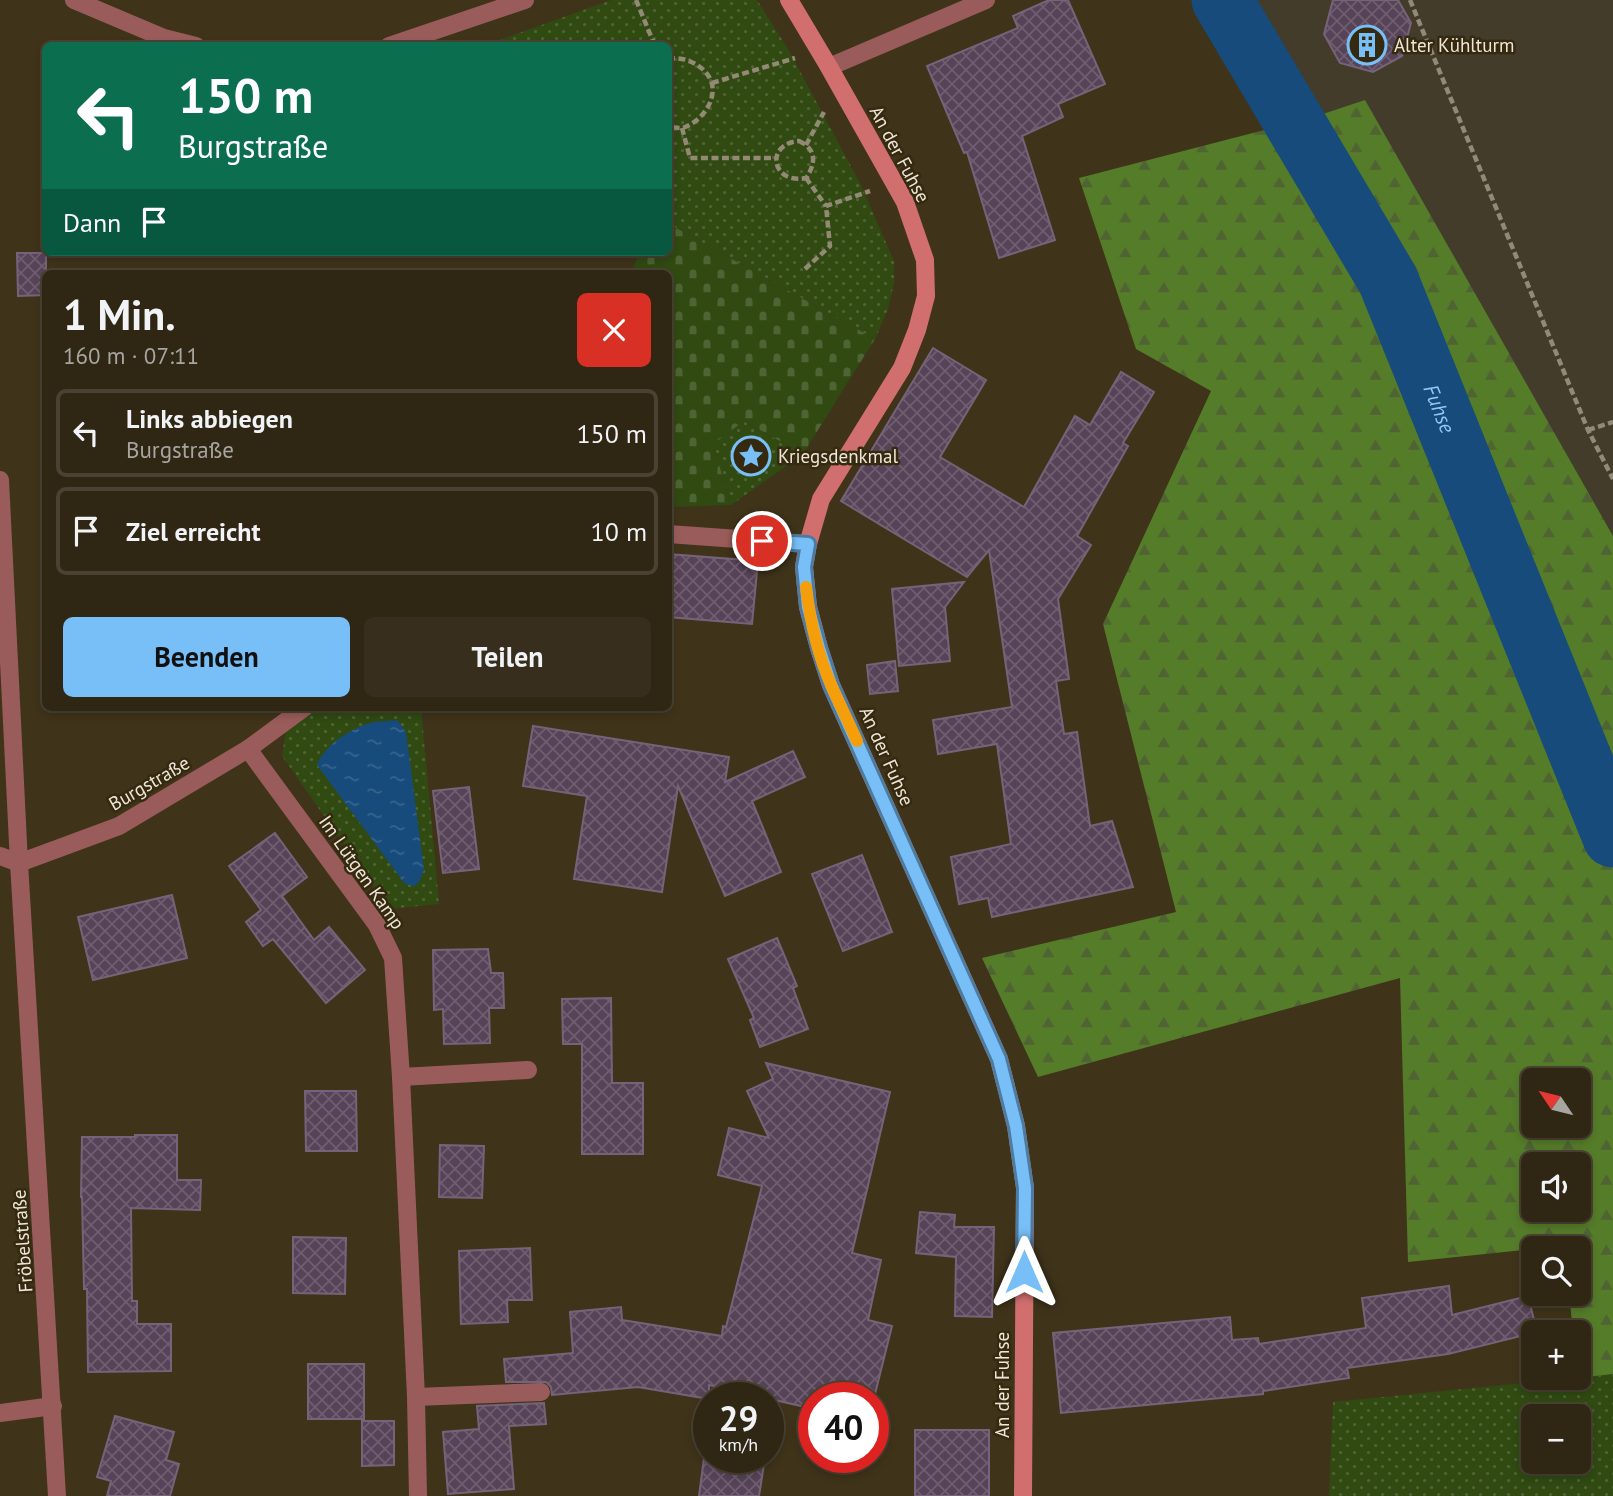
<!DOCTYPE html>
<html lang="de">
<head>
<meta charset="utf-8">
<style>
  :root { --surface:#2f2614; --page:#372e1d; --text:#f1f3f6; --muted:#a7a5a0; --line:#4a4334; --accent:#78bff7 }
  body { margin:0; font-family:"PT Sans",sans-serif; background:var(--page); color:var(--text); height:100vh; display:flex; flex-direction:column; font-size:26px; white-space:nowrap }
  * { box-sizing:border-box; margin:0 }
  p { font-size:23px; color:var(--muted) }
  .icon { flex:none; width:38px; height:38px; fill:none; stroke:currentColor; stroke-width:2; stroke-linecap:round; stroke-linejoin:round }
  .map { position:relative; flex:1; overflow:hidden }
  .side { position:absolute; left:42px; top:270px; width:630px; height:441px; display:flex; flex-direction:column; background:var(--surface); border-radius:10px; box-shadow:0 4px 10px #0003,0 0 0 2px var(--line) }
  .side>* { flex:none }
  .top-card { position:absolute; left:42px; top:42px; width:630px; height:214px; border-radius:10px; box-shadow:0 4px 10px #0003,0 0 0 2px var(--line); background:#0b6e4f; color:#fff; overflow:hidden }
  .needle { width:46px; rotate:305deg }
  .fabs { position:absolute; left:1521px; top:1068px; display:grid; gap:14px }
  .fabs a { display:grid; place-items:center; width:70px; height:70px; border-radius:10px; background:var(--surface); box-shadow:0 4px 10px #0003,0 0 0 2px var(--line); font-size:35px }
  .speed { position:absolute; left:693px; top:1382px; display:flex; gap:14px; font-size:35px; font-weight:700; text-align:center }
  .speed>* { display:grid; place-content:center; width:91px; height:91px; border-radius:50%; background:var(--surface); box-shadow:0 4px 10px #0003,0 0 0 2px var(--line); line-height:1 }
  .speed small { font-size:18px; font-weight:400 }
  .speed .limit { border:10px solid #d22; background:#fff; color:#111 }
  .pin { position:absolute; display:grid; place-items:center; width:60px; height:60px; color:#fff; margin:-30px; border:4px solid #fff; border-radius:50%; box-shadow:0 2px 7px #0007 }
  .me { position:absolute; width:77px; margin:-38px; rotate:0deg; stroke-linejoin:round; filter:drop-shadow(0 0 5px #0008) }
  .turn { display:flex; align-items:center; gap:24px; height:147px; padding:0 21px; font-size:32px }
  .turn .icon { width:91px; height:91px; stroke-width:2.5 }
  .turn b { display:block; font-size:49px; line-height:60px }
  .then { display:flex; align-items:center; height:66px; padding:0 21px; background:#0003; gap:14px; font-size:26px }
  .round { display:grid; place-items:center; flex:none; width:74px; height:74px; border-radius:10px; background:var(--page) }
  .overview { display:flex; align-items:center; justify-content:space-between; height:119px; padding:0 21px }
  h1 { font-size:42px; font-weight:600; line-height:52px }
  .button { display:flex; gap:14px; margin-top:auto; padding:14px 21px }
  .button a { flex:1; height:80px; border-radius:10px; background:var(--accent); color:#111; font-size:28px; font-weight:600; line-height:80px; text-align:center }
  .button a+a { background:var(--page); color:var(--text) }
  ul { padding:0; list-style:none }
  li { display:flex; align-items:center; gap:21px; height:88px; margin:0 14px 10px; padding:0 7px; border:4px solid var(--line); border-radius:10px }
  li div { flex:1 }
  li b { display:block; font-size:26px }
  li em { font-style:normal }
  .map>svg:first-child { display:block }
</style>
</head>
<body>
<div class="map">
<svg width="1613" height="1496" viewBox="0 0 1613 1496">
  <defs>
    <pattern id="grass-dots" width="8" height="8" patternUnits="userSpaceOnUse" patternTransform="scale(1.75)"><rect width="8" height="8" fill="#304a12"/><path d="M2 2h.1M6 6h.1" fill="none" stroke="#4e6434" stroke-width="1.8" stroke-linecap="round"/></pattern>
    <pattern id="forest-firs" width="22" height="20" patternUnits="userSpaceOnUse" patternTransform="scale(1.75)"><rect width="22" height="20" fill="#557c29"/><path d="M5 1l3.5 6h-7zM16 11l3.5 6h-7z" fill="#4f6333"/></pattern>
    <pattern id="cemetery-stones" width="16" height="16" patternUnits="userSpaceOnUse" patternTransform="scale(1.75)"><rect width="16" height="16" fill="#304a12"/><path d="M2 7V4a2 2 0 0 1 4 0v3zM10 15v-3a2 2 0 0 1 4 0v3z" fill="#4e6434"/></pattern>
    <pattern id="water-ripples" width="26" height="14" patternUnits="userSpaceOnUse" patternTransform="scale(1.75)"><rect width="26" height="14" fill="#164b7b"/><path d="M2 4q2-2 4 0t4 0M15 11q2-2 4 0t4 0" fill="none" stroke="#38658d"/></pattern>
    <pattern id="building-cross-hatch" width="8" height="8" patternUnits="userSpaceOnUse" patternTransform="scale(1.75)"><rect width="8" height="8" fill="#574358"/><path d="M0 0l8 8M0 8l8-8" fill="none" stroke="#6f5e6f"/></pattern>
  </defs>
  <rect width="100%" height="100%" fill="#3f331a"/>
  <path fill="#433c2b" d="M 1244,0 L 1613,0 L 1613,536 L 1365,101 L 1314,117 Z"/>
  <g fill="url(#grass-dots)" fill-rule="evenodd">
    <path d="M 611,0 L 757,0 L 788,49 L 861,185 L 894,261 L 894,283 L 888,309 L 875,339 L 669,224 L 668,46 L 486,45 Z"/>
    <path d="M 743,421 L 803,454 L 731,505 L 713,444 Z"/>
    <path d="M 321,707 L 421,707 L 439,904 L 389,909 L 282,756 L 286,730 Z"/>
    <path d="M 1613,1374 L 1613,1496 L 1329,1496 L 1333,1402 ZM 1533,1416 L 1578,1416 L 1578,1461 L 1533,1461 Z"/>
  </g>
  <path fill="url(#forest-firs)" fill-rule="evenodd" d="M 1365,100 L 1613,536 L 1613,1374 L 1577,1378 L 1578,1377 L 1578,1332 L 1573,1332 L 1569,1293 L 1578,1293 L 1578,1248 L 1565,1248 L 1564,1246 L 1533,1248 L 1533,1249 L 1408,1262 L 1400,978 L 1038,1077 L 982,958 L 1176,912 L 1103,624 L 1211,391 L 1136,349 L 1079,178 L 1314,117 ZM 1533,1080 L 1578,1080 L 1578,1125 L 1533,1125 ZM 1533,1164 L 1578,1164 L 1578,1209 L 1533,1209 Z"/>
  <path fill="url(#cemetery-stones)" d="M 669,224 L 875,339 L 803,454 L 744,421 L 713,444 L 731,505 L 669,507 L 668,273 L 631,273 L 640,252 L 668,252 Z"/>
  <path fill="url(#water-ripples)" d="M 397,720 L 406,732 L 424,870 L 419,882 L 414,886 L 405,884 L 317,765 C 325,744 353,727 374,722 C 382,721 390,721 397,720 Z"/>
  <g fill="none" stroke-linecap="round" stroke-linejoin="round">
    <path stroke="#164b7b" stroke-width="61" id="s1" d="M 1222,0 L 1388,280 L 1613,837"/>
  </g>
  <g fill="url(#building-cross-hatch)" stroke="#776379" stroke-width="2">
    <path d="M 1049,0 L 1068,0 L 1105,84 L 1058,104 L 1063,117 L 1022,136 L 1055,240 L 999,258 L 967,152 L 964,153 L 927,66 L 1018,28 L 1013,16 Z"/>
    <path d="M 1333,0 L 1398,0 L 1411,23 L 1402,56 L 1373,72 L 1340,63 L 1324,34 Z"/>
    <path d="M 17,253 L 46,253 L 46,295 L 18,296 Z"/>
    <path d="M 933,348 L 986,380 L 940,457 L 1024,507 L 1075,416 L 1090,425 L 1121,372 L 1154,392 L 1123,443 L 1128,446 L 1077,536 L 1091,545 L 1058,599 L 1069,679 L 1056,681 L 1064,734 L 1077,732 L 1090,826 L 1112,821 L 1133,887 L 992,917 L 988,898 L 959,904 L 951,857 L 1011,844 L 997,744 L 938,754 L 933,720 L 1012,707 L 989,550 L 967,577 L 841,501 Z"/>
    <path d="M 668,554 L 758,561 L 752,624 L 668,617 Z"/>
    <path d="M 964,582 L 945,607 L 950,661 L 899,666 L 892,589 Z"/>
    <path d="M 895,661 L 898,691 L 870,694 L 867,665 Z"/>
    <path d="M 533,726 L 729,757 L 725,782 L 793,751 L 805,777 L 752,801 L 781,872 L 725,896 L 678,786 L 662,892 L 574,879 L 587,796 L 523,786 Z"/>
    <path d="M 469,787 L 479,869 L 443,873 L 433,791 Z"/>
    <path d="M 275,833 L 307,877 L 282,896 L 314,940 L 329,927 L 365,970 L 326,1003 L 273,939 L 263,946 L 246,922 L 261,910 L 229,866 Z"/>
    <path d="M 862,855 L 892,932 L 843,951 L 812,874 Z"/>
    <path d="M 172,895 L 187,958 L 93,980 L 78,917 Z"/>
    <path d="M 777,938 L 797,986 L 793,988 L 808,1029 L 760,1047 L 750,1020 L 754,1018 L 728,959 Z"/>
    <path d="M 488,949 L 491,973 L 503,973 L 504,1008 L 489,1008 L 490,1043 L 444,1044 L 443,1009 L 434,1010 L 433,950 Z"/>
    <path d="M 611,998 L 612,1083 L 643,1083 L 643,1154 L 582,1154 L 582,1044 L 563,1044 L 562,999 Z"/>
    <path d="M 766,1063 L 890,1092 L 852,1253 L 881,1260 L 868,1320 L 892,1326 L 874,1398 L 814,1398 L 814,1409 L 709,1385 L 709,1399 L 638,1387 L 552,1395 L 551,1387 L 546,1382 L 506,1382 L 504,1359 L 573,1353 L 570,1312 L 621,1307 L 622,1320 L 722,1336 L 723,1326 L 726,1327 L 762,1186 L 718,1175 L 729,1128 L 769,1138 L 747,1091 L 773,1079 Z"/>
    <path d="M 305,1091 L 356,1091 L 357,1151 L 306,1151 Z"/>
    <path d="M 135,1135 L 177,1135 L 177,1180 L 201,1180 L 200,1210 L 131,1208 L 132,1301 L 137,1301 L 137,1324 L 171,1324 L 171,1371 L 88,1372 L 87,1289 L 84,1289 L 82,1197 L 81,1197 L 82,1137 L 135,1137 Z"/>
    <path d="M 440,1145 L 484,1146 L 482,1198 L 439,1197 Z"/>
    <path d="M 920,1212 L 955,1215 L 954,1227 L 994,1227 L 992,1317 L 955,1316 L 956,1257 L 916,1253 Z"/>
    <path d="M 293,1237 L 346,1238 L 345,1294 L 293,1293 Z"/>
    <path d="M 530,1248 L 532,1300 L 507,1300 L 508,1322 L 461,1324 L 459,1251 Z"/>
    <path d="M 1449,1286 L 1452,1315 L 1528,1296 L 1537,1332 L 1448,1354 L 1347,1368 L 1349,1378 L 1263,1391 L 1263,1394 L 1061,1413 L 1053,1333 L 1230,1317 L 1232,1340 L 1258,1338 L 1259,1344 L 1366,1328 L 1362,1298 Z"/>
    <rect x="308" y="1364" width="56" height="55"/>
    <path d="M 544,1403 L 546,1424 L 509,1426 L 514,1489 L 448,1494 L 443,1432 L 479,1429 L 477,1406 Z"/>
    <path d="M 115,1416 L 174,1432 L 166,1460 L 179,1464 L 170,1496 L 107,1496 L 111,1481 L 97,1477 Z"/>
    <path d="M 362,1421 L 394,1421 L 394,1465 L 362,1466 Z"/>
    <rect x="915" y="1430" width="74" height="66"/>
    <path d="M 704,1458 L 765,1458 L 759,1496 L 699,1496 Z"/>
  </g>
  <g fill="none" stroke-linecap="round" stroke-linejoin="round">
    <g stroke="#938a75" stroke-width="4.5" stroke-dasharray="7 3.5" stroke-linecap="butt">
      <path d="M 636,0 L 655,46"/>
      <path d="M 1410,0 L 1588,430 L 1613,479"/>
      <path d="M 668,59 C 685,55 708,67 712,84 C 716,102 701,121 685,127 C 680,129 674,127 668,127"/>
      <path d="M 712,83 L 795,58"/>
      <path d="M 682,128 L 690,158 L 776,158"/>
      <path d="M 799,141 C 817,149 816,164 806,178 C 772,185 764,144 799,141 Z"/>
      <path d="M 806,145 L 824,112"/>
      <path d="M 806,178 L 826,206"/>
      <path d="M 805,269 L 830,246 L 826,206 L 870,191"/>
      <path d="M 1588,430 L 1613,422"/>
    </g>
    <g stroke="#9a5c5b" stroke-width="18">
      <path d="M 74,0 L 164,38 L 196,46"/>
      <path d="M 389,46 L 525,0"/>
      <path d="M 829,67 L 986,0"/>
      <path d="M 0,480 L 19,863 L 57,1496"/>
      <path d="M 668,534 L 808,544"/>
      <path d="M 248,749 L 377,925 L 393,958 L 401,1077 L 416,1397 L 418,1496"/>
      <path d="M 0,856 L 19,863 L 119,826 L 248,749 L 305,707"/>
      <path d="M 401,1077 L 528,1070"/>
      <path d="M 416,1397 L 541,1392"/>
      <path d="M 0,1413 L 53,1406"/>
    </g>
    <path stroke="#d16f6f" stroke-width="18" d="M 789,0 L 829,67 L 905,202 L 925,260 L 926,296 L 917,330 L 902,368 L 821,499 L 808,544 L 804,567 L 808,607 L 819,648 L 831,685 L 999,1059 L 1016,1126 L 1025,1188 L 1023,1496"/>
  </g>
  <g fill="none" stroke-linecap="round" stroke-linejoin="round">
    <defs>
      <path id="route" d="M 762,541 L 808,544 L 804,567 L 808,607 L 819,648 L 831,685 L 999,1059 L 1016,1126 L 1025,1188 L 1024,1272"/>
    </defs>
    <use href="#route" stroke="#4e7ca1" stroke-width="18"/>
    <use href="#route" stroke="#78bff7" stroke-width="12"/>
    <path stroke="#f59e0b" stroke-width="12" d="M 806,587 C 810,620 818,656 832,687 C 840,705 849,723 857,741"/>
  </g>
  <defs>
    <symbol id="building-ring" viewBox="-11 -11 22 22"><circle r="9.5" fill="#352910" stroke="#78bff7" stroke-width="1.5"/><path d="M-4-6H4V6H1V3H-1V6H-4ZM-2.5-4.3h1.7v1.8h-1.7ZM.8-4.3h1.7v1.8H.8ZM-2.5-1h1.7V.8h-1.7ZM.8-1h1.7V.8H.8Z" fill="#78bff7"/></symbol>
    <symbol id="sight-ring" viewBox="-11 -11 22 22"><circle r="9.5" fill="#352910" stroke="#78bff7" stroke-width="1.5"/><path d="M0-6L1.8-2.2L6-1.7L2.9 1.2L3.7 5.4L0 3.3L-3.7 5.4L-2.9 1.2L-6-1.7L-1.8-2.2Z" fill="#78bff7"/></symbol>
  </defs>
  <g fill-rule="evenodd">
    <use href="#building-ring" x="1345" y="23" width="44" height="44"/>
    <use href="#sight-ring" x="729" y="434" width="44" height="44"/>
  </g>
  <g text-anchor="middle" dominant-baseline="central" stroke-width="5" stroke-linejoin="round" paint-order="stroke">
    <g font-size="19" fill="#ede6d7" stroke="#352910" text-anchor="start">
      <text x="1394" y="45">Alter Kühlturm</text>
      <text x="778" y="456">Kriegsdenkmal</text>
    </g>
    <g font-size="19" fill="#ede6d7" stroke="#352910">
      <text transform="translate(900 154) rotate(62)">An der Fuhse</text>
      <text transform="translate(887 756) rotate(66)">An der Fuhse</text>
      <text transform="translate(149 783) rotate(-30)">Burgstraße</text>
      <text transform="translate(362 872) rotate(55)">Im Lütgen Kamp</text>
      <text transform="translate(22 1241) rotate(-94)">Fröbelstraße</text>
      <text transform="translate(1002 1385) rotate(-90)">An der Fuhse</text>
    </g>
    <g font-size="21" font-style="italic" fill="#93c5f9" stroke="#352910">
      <text stroke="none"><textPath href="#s1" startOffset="464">Fuhse</textPath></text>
    </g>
  </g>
</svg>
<div class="fabs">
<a><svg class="needle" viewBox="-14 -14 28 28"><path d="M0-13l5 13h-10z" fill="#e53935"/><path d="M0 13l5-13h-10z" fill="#a7a5a0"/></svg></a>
<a><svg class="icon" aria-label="sound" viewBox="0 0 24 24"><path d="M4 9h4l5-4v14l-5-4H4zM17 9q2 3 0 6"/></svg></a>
<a><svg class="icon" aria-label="search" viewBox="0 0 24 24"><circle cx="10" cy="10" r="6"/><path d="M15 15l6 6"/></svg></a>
<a>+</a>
<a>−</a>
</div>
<div class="speed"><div>29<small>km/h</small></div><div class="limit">40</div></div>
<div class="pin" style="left:762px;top:541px;background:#d93025"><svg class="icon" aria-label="arrive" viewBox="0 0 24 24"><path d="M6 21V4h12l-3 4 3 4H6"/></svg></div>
<svg class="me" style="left:1024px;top:1272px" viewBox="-20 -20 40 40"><path d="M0-17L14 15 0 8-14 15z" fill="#78bff7" stroke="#fff" stroke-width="4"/></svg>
<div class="top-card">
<div class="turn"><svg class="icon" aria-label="left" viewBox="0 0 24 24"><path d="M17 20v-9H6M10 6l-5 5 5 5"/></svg><div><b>150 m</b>Burgstraße</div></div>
<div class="then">Dann<svg class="icon" aria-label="arrive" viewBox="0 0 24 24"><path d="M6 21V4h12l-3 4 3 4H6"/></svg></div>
</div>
<section class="side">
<div class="overview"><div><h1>1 Min.</h1><p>160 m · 07:11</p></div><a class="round" style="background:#d93025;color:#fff"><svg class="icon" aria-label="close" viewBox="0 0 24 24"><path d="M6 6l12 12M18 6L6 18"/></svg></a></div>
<ul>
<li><svg class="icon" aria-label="left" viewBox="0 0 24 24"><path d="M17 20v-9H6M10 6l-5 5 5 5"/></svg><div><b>Links abbiegen</b><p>Burgstraße</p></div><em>150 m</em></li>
<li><svg class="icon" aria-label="arrive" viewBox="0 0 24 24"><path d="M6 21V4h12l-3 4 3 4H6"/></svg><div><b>Ziel erreicht</b></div><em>10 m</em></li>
</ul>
<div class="button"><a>Beenden</a><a>Teilen</a></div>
</section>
</div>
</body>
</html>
